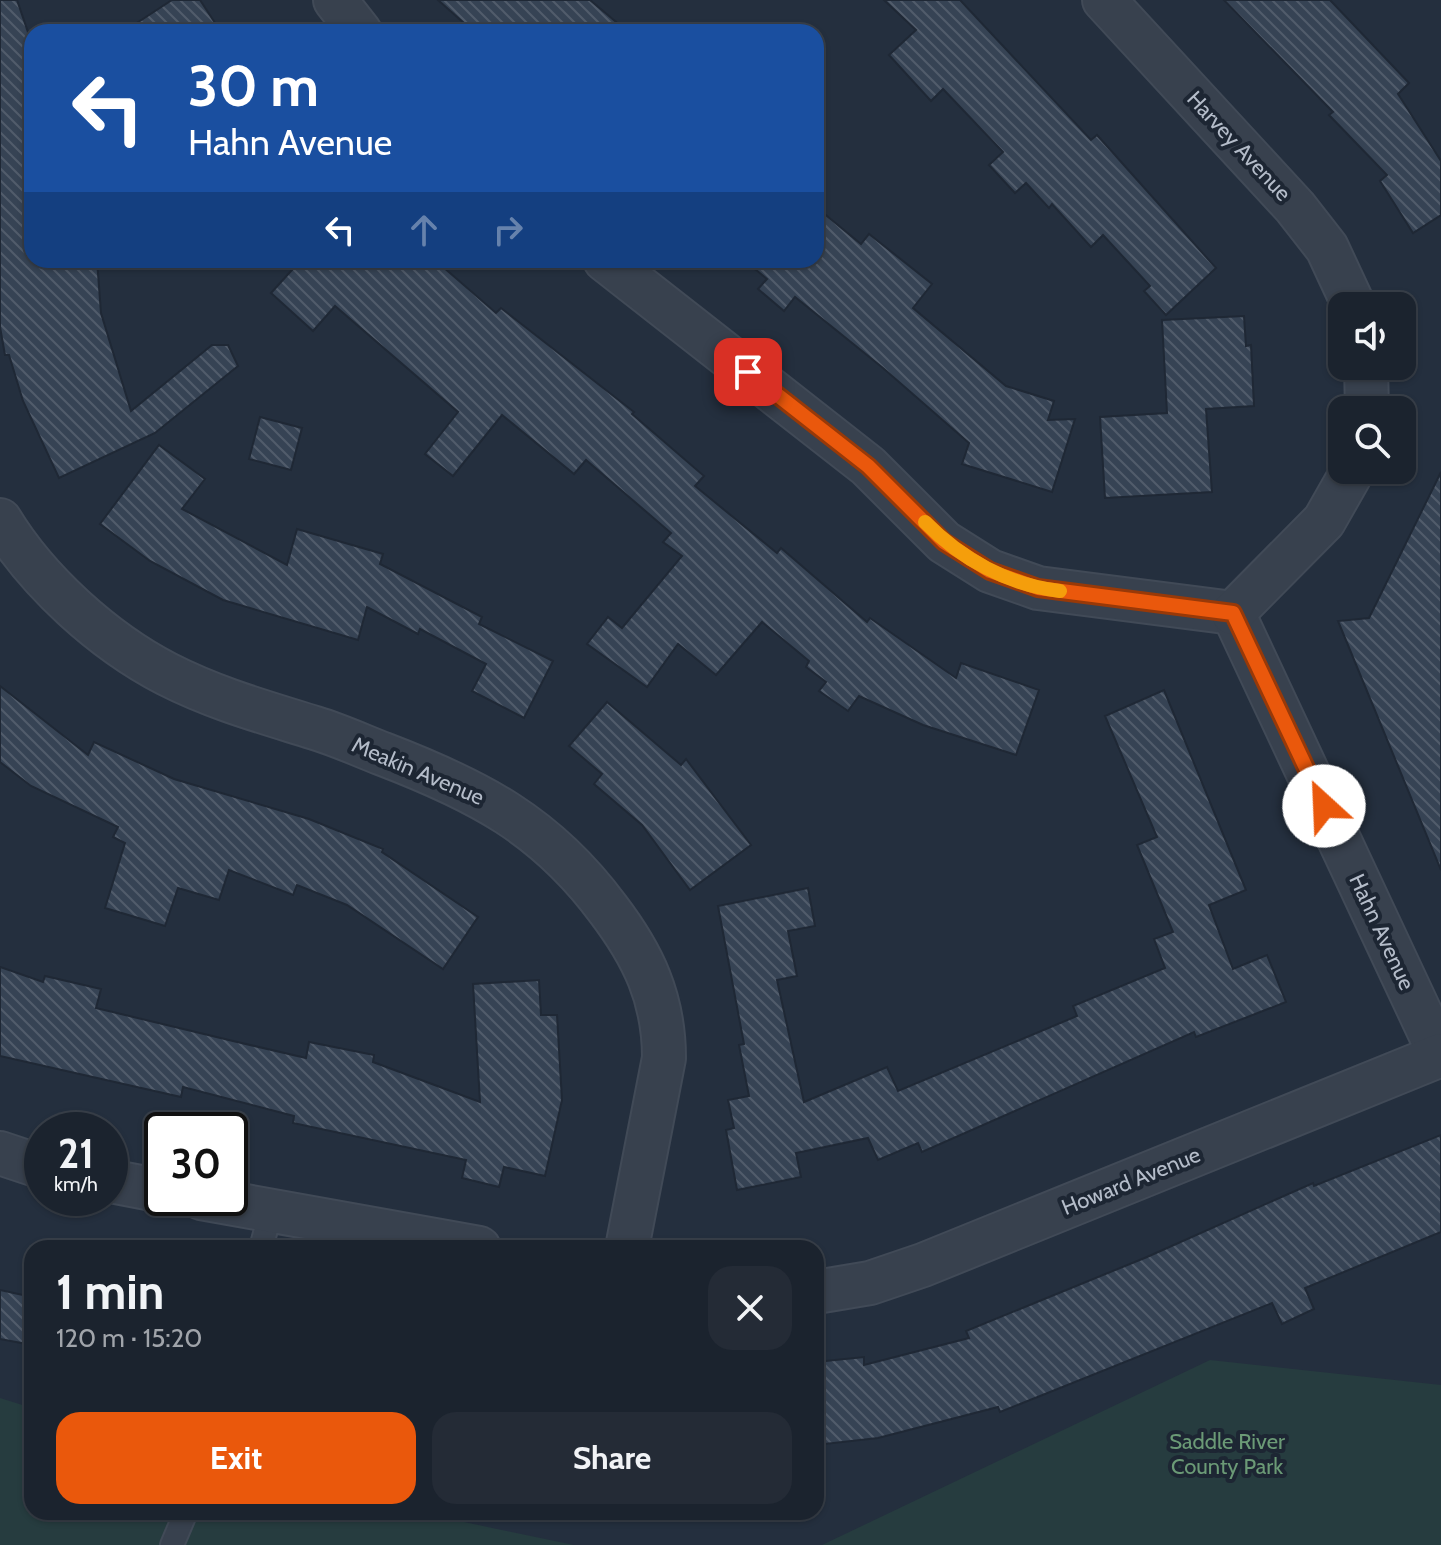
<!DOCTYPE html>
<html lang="en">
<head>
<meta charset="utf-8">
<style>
  :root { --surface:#1b232e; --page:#242b36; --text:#f1f3f6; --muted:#a0a4aa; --line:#39404a; --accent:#ea580c }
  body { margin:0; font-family:Cabin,sans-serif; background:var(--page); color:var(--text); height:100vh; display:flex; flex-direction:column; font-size:30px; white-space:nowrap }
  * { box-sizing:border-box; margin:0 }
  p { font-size:26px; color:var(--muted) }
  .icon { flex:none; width:44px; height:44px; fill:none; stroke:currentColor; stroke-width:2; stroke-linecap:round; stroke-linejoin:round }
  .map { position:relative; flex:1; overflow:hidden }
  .sheet { position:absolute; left:24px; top:1240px; width:800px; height:280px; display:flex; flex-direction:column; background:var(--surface); border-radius:24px; box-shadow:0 2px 6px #0004,0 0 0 2px var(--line) }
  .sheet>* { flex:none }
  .hud { position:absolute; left:24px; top:24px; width:800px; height:244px; border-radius:24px; box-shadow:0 2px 6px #0004,0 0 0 2px var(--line); background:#1a4fa0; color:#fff; overflow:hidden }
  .tools { position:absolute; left:1328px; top:292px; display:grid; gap:16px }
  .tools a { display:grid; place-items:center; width:88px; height:88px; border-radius:16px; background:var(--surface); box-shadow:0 2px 6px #0004,0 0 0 2px var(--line); font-size:40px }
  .speed { position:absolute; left:24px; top:1112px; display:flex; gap:16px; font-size:40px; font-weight:700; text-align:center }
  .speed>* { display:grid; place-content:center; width:104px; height:104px; border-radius:50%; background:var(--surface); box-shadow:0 2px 6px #0004,0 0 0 2px var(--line); line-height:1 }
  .speed small { font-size:20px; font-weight:400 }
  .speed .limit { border:4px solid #111; border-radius:12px; background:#fff; color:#111 }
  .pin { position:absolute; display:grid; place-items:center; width:68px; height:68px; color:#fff; margin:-34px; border-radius:16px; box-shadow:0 4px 12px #0006 }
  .me { position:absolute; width:88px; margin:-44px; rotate:335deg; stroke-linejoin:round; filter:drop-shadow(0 0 6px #0008) }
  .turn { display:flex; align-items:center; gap:28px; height:168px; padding:0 32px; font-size:36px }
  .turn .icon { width:104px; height:104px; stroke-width:2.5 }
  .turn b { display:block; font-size:56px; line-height:68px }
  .lanes { display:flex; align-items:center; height:76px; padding:0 32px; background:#0003; justify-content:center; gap:40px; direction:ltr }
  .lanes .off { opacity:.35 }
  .round { display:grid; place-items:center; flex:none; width:84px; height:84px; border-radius:24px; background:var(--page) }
  .summary { display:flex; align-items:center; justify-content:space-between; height:136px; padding:0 32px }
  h1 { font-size:48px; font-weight:700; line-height:60px }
  .primary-button { display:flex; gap:16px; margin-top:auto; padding:16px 32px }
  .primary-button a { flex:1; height:92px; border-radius:24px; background:var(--accent); color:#fff; font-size:32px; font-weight:700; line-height:92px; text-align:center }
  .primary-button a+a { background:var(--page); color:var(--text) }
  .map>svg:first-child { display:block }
</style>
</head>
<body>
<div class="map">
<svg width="1441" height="1545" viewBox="0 0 1441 1545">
  <defs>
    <pattern id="building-back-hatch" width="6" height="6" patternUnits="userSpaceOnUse" patternTransform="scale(2)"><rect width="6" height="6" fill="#364354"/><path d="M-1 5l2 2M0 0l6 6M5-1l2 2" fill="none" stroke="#515c6b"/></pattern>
  </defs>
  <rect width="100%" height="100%" fill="#242f3e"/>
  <g fill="#263c3f">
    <path d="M 1210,1360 L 1441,1385 L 1441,1545 L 822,1545 Z"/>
    <path d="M 0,1398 L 32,1408 L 32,1512 L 416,1512 L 574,1545 L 0,1545 Z"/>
  </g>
  <g fill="url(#building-back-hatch)" stroke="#1f2835" stroke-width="2">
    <path d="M 0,0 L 17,0 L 32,44 L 32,260 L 97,260 L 101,313 L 131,411 L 212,345 L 228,345 L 238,366 L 155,433 L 59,478 L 23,401 L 9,355 L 5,355 L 0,327 Z"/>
    <path d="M 172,0 L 200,0 L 221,32 L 123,32 Z"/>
    <path d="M 438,0 L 590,0 L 628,32 L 474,32 Z"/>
    <path d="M 884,0 L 960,0 L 1091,140 L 1097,135 L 1216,268 L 1166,315 L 1144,291 L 1150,286 L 1103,235 L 1091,247 L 1052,204 L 1049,208 L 1026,183 L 1015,193 L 989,165 L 1003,152 L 943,89 L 931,101 L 889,55 L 916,30 Z"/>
    <path d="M 1224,0 L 1330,0 L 1409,83 L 1398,94 L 1441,161 L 1441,215 L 1413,233 L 1380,181 L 1387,175 L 1329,115 L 1333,112 Z"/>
    <path d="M 816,207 L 861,244 L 869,234 L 932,284 L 913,308 L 1006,386 L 1054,401 L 1048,420 L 1075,419 L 1052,492 L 962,464 L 969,443 L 883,368 L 795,297 L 784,311 L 758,289 L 767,279 L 744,260 L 816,260 Z"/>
    <path d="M 301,260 L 435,260 L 496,313 L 501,308 L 634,412 L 632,414 L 704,476 L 695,486 L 777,553 L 781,548 L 867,622 L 870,618 L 956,678 L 961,663 L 1039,690 L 1016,755 L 923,725 L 859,696 L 848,711 L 819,691 L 826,682 L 806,667 L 809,661 L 762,622 L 716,675 L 678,644 L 647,687 L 587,644 L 608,617 L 622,628 L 682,556 L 663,542 L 671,533 L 586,460 L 574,474 L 502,415 L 453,476 L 425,454 L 458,412 L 335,306 L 313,331 L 271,293 Z"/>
    <path d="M 1244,316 L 1246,346 L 1251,345 L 1254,406 L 1206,409 L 1212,492 L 1105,498 L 1100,417 L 1167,413 L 1162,320 Z"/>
    <path d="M 260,417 L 302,428 L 291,470 L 249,459 Z"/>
    <path d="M 159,445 L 205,479 L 182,509 L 287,565 L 297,529 L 383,554 L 380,564 L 482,617 L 479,624 L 553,661 L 524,718 L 472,691 L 486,664 L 420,629 L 418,634 L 367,607 L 358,640 L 223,600 L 150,561 L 100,524 Z"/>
    <path d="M 1441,472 L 1441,870 L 1338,621 L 1369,618 Z"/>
    <path d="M 0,686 L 88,755 L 94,742 L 174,779 L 309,819 L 383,849 L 382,852 L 478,917 L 443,969 L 347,905 L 297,885 L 293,895 L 229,870 L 219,900 L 178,888 L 165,926 L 105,908 L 125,843 L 113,837 L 118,827 L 31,786 L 0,762 Z"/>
    <path d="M 1164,690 L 1246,890 L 1209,905 L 1233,969 L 1267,955 L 1286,1002 L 1196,1037 L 1194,1032 L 922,1152 L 918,1143 L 878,1160 L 868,1138 L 796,1153 L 801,1177 L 737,1190 L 726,1130 L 734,1128 L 728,1100 L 749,1096 L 739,1045 L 744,1044 L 718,906 L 808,888 L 815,926 L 788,931 L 797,976 L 777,980 L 804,1102 L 887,1067 L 898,1091 L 1077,1016 L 1073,1006 L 1165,968 L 1154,939 L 1173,932 L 1137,845 L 1157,837 L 1105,716 Z"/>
    <path d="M 607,702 L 681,765 L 686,759 L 751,845 L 690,890 L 642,825 L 594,784 L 602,774 L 569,746 Z"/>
    <path d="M 0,967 L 43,982 L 45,976 L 101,989 L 96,1008 L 233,1041 L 306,1058 L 309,1042 L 374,1055 L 373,1062 L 480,1102 L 473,984 L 539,980 L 541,1015 L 557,1015 L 562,1100 L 545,1176 L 504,1167 L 499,1187 L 462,1178 L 466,1160 L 293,1123 L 294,1116 L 183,1087 L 181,1097 L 0,1056 Z"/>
    <path d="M 1441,1135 L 1441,1232 L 1305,1288 L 1314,1309 L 1282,1324 L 1272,1303 L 1000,1412 L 998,1407 L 878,1438 L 816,1445 L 816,1362 L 864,1357 L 864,1365 L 969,1338 L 966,1331 L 1147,1257 L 1313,1183 L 1314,1186 Z"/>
    <path d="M 0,1290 L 32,1297 L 32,1345 L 0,1339 Z"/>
  </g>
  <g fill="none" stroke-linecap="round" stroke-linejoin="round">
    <defs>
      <g id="lane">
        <path d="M 261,1248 L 271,1211"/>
        <path d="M 172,1545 L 186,1512"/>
      </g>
      <g id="street">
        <path d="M 335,0 L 360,32"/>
        <path d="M 1104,0 L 1295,207 L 1327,248 L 1354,306"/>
        <path d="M 605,260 L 868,466 L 944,542 L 990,571 L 1038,588 L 1233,613"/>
        <path d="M 1366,366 L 1367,410"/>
        <path d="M 0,520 C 37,581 103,641 167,674 C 216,699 264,712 315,728 C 338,735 360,745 383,754 C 477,790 546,825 608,909 C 643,955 664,998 664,1058 L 627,1248"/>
        <path d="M 1233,613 L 1440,1055"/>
        <path d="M 1233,613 L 1324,521 L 1353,470"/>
        <path d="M 0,1153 L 42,1167"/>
        <path d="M 110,1181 L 162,1191"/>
        <path d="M 201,1198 L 479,1248"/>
        <path d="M 816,1292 L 870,1283 L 923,1265 L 1441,1055"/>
      </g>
    </defs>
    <use href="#lane" stroke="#414a57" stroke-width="26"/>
    <use href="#street" stroke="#414a57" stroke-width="46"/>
    <use href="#lane" stroke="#38414e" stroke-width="22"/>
    <use href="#street" stroke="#38414e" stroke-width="42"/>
  </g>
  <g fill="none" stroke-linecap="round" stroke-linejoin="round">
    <defs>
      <path id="route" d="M 748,372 L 868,466 L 944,542 L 990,571 L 1038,588 L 1233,613 L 1324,806"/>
    </defs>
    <use href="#route" stroke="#983908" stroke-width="20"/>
    <use href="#route" stroke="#ea580c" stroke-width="14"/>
    <path stroke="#f59e0b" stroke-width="14" d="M 925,522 C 961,559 1008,585 1060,591"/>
  </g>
  <g text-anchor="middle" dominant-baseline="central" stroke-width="8" stroke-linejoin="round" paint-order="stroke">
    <g font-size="22" fill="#b4bcc9" stroke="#1d2633">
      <text transform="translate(1239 146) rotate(47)">Harvey Avenue</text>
      <text transform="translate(418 771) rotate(23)">Meakin Avenue</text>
      <text transform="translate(1382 932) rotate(65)">Hahn Avenue</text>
      <text transform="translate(1131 1181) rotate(-22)">Howard Avenue</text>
    </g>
    <g font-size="22" fill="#6b9a76" stroke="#1d2633">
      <text x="1227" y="1441">Saddle River<tspan x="1227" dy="25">County Park</tspan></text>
    </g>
  </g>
</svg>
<div class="tools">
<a><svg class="icon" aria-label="sound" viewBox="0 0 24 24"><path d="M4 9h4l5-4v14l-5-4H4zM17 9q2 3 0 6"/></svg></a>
<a><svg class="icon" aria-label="search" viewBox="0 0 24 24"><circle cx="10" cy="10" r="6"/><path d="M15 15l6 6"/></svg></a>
</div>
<div class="speed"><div>21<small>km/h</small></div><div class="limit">30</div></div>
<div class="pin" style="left:748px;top:372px;background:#d93025"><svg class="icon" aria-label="arrive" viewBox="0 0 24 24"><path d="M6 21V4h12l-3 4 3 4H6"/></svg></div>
<svg class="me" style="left:1324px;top:806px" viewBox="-20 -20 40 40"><circle r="19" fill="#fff"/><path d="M0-13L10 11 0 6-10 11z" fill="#ea580c"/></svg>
<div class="hud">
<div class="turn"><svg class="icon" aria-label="left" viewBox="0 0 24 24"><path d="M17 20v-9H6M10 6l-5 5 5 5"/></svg><div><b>30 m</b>Hahn Avenue</div></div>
<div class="lanes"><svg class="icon" aria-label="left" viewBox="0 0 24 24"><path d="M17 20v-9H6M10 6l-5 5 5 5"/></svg><svg class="icon off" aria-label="ahead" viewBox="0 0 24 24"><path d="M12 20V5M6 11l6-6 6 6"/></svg><svg class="icon off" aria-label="right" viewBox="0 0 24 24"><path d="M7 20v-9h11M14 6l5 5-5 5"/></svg></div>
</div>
<section class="sheet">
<div class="summary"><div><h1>1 min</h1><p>120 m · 15:20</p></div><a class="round"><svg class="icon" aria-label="close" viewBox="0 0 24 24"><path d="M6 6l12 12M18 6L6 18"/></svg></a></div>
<div class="primary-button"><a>Exit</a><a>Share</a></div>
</section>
</div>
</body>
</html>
